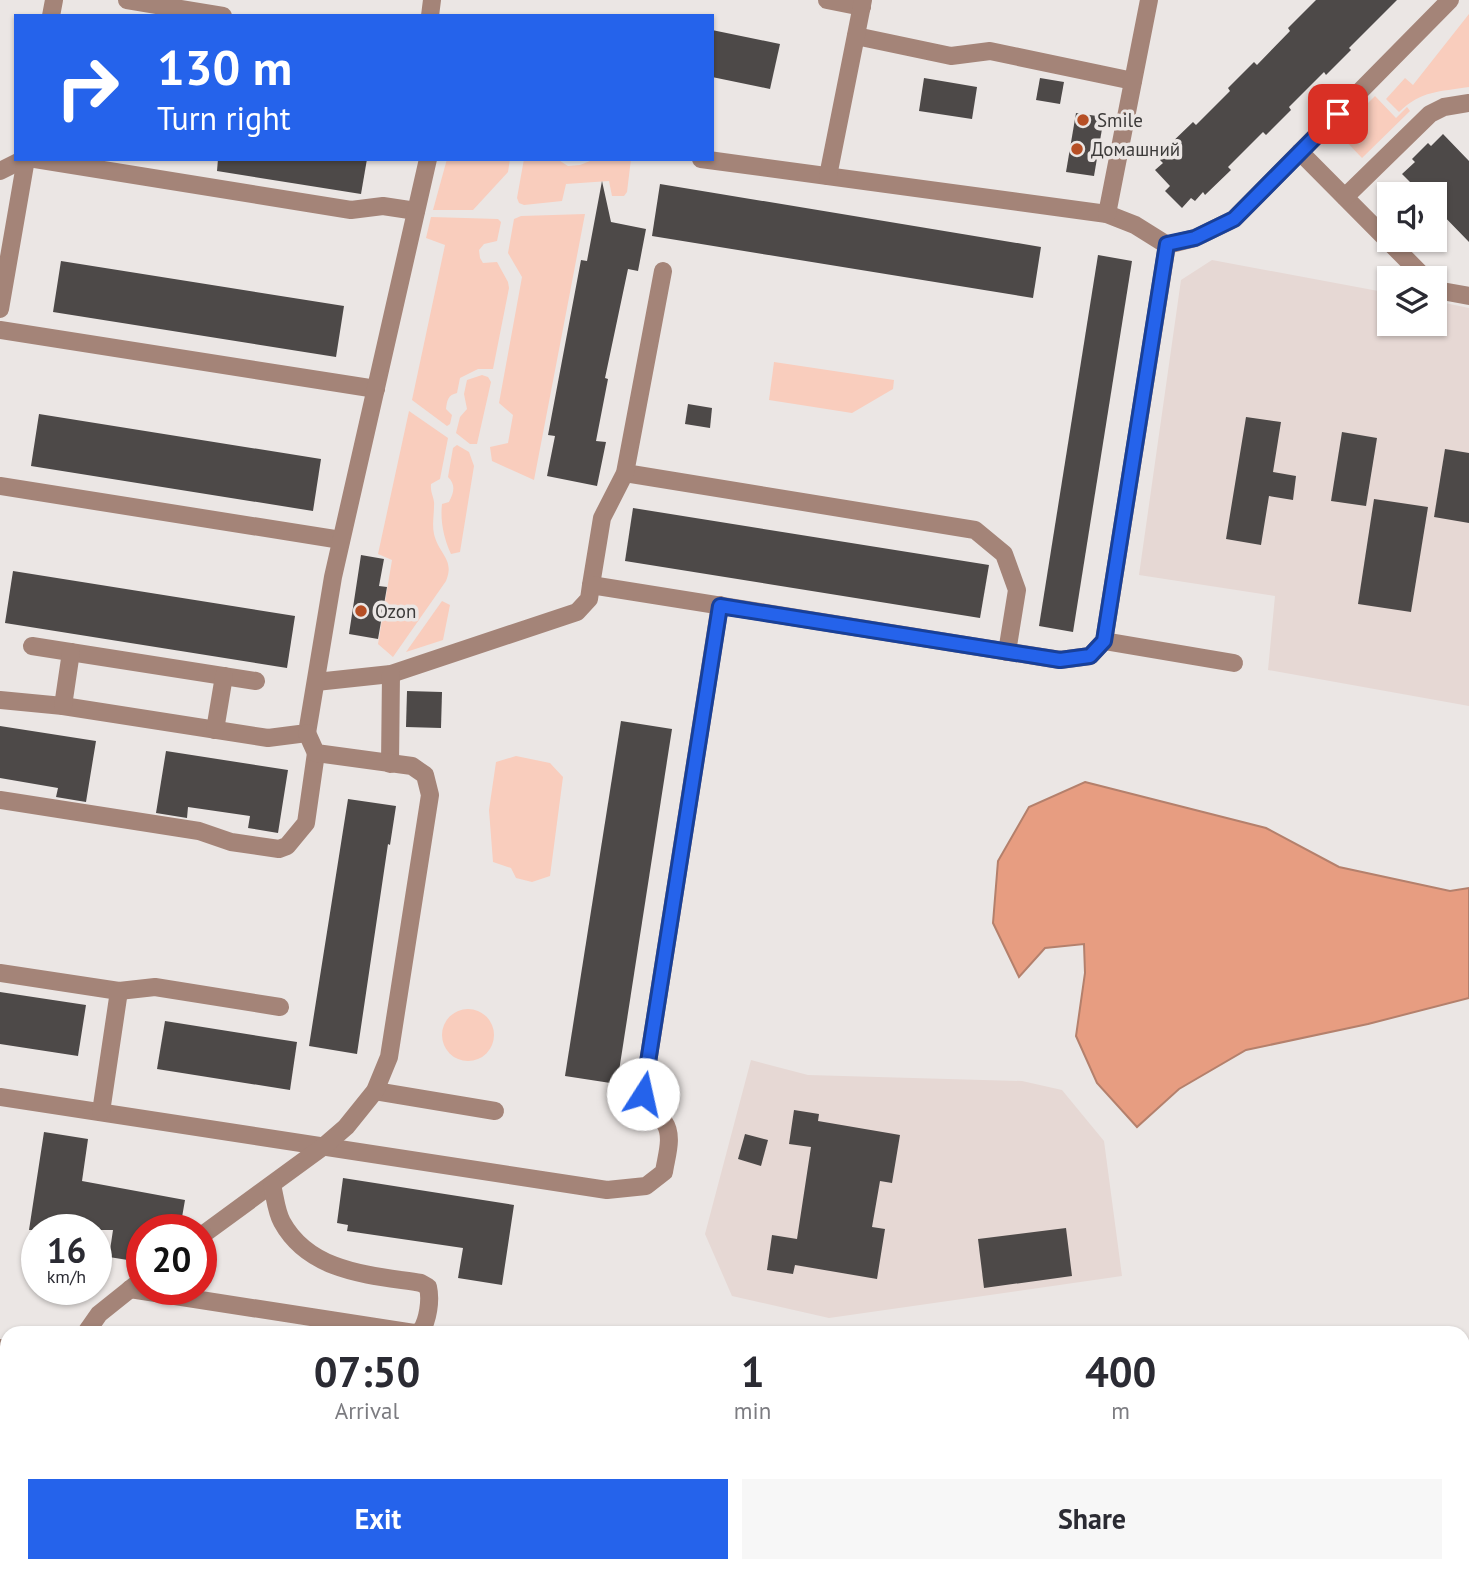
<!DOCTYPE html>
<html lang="en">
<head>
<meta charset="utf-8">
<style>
  :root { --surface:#fff; --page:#f7f7f7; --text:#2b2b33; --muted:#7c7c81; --accent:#2563eb }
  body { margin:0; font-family:"PT Sans",sans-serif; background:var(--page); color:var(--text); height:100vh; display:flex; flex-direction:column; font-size:26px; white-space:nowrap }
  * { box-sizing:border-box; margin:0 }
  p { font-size:23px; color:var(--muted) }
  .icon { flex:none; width:38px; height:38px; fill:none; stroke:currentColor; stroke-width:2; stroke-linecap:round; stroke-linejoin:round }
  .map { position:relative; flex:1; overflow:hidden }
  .panel { position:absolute; left:0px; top:1326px; width:1470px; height:247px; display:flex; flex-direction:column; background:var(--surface); border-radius:21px 21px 0 0; box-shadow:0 2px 5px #0004 }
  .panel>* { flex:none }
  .guide { position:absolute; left:14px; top:14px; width:700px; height:147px; border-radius:0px; box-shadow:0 2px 5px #0004; background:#2563eb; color:#fff; overflow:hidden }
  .controls { position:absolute; left:1377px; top:182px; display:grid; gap:14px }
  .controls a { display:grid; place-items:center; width:70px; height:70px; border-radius:0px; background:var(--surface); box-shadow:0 2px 5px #0004; font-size:35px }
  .speed { position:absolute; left:21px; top:1214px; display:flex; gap:14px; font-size:35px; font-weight:700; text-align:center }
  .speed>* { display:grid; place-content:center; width:91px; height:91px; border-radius:50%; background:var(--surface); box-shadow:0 2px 5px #0004; line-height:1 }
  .speed small { font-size:18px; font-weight:400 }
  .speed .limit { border:10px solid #d22; background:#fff; color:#111 }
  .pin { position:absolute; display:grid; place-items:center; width:60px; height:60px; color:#fff; margin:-30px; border-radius:14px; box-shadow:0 4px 10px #0006 }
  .me { position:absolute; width:77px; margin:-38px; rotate:10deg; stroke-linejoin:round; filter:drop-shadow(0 0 5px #0008) }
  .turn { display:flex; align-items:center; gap:24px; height:147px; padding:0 28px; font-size:32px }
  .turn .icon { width:91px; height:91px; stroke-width:2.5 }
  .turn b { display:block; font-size:49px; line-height:60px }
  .eta { display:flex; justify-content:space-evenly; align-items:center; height:119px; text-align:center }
  .eta b { font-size:42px; font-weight:600; line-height:49px }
  .primary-button { display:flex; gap:14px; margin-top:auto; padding:14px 28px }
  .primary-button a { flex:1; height:80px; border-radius:0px; background:var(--accent); color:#fff; font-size:28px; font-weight:600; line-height:80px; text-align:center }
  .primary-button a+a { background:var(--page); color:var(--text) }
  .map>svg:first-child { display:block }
</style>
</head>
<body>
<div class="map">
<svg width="1469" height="1573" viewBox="0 0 1469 1573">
  <rect width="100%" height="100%" fill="#ebe6e4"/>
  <g fill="#e6d8d4">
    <path d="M 1212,260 L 1389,293 L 1390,324 L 1435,324 L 1435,301 L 1469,308 L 1469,706 L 1268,670 L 1275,596 L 1139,575 L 1181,280 Z"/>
    <path d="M 751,1060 L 808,1075 L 1022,1081 L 1062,1090 L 1104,1141 L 1122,1276 L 829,1318 L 732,1296 L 705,1234 Z"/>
  </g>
  <g fill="#f9cdbd">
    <path d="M 1469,14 L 1469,87 C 1439,92 1422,90 1399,112 L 1386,99 L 1405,78 L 1413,85 Z"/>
    <path d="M 1375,96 L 1396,118 L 1407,107 L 1410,111 L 1362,158 L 1338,133 Z"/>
    <path d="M 447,159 L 510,159 L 508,172 L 473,210 L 433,210 Z"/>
    <path d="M 524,159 L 557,159 L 568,166 L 580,165 L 595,159 L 631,159 L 627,192 L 624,196 L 612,196 L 609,181 L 566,184 L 562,201 L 524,205 L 519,203 L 517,198 Z"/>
    <path d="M 585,214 L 534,480 L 492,461 L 490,447 L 508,443 L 513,415 L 499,403 L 522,277 L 508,253 L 514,219 L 521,216 Z"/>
    <path d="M 431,217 L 498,219 L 501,222 L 497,241 L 484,244 L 479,250 L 480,258 L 483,263 L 497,262 L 508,282 L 509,288 L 493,369 L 478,369 L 460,378 L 457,393 C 448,395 447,400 446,409 L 452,415 L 450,424 L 447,426 L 412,400 L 445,245 L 426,238 Z"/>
    <path d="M 774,362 L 894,380 L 893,389 L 852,413 L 769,400 Z"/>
    <path d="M 482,375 L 488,377 L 491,382 L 477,444 L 470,444 L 456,433 L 460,417 L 467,409 L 464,394 L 467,380 Z"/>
    <path d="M 409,411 L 448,438 L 440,479 L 431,484 C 430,493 435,498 434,506 C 434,515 432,525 434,534 C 439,555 455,559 446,581 L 393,657 L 378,644 L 392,560 L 378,554 Z"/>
    <path d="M 457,445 L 469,452 L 474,466 L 460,552 L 451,554 C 444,539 440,521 442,504 L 449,502 C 454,492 456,485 448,477 L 453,448 Z"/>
    <path d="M 442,601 L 450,605 L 443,640 L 406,652 Z"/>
    <path d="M 516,756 L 550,763 L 563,777 L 550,876 L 532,882 L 516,878 L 511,868 L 493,862 L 489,810 L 496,762 Z"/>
    <circle cx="468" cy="1035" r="26"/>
  </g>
  <path fill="#e79d81" stroke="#b4806c" stroke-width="2" d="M 1085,782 L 1266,828 L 1339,867 L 1450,891 L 1469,888 L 1469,998 L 1368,1024 L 1246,1050 L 1179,1089 L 1137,1127 L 1097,1083 L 1076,1036 L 1085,973 L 1084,944 L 1045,948 L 1019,977 L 993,923 L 998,861 L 1029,807 Z"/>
  <g fill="#4d4948">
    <path d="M 1316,0 L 1397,0 L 1349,48 L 1351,50 L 1326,75 L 1324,72 L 1289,107 L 1291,110 L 1266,135 L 1263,132 L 1228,167 L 1231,170 L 1205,195 L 1203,192 L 1195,201 L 1191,198 L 1182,208 L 1165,191 L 1170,186 L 1155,170 L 1163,163 L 1160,160 L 1169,151 L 1166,148 L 1193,122 L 1196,125 L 1230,91 L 1228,88 L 1254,62 L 1257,65 L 1290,31 L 1288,28 Z"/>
    <path d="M 712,30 L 780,44 L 770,89 L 712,77 Z"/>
    <path d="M 924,78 L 977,87 L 972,119 L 919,111 Z"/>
    <path d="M 1040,78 L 1064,82 L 1060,104 L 1036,100 Z"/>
    <path d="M 1076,113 L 1104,117 L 1094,176 L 1066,172 Z"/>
    <path d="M 1443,134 L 1469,161 L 1469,242 L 1435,207 L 1435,194 L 1422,194 L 1402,174 L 1415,162 L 1412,159 L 1428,143 L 1431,146 Z"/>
    <path d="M 218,159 L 367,159 L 361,194 L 217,171 Z"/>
    <path d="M 602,181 L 611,222 L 646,229 L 638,271 L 628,269 L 605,378 L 608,379 L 596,441 L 606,442 L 597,486 L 547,476 L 555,436 L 548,435 L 581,260 L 587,261 Z"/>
    <path d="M 660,184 L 1041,247 L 1033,298 L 652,236 Z"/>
    <path d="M 1098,255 L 1132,261 L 1073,632 L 1039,626 Z"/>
    <path d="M 61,261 L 344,306 L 336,357 L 53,312 Z"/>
    <path d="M 688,404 L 712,408 L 710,428 L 685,424 Z"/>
    <path d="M 39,414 L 321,459 L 313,511 L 31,466 Z"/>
    <path d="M 1246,417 L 1281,422 L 1273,472 L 1296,476 L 1293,500 L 1269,496 L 1261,545 L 1226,539 Z"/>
    <path d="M 1342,432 L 1377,438 L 1366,506 L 1331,501 Z"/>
    <path d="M 1445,449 L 1469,453 L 1469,523 L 1434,517 Z"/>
    <path d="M 1374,499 L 1428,507 L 1411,612 L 1358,604 Z"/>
    <path d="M 633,508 L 989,565 L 980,618 L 625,561 Z"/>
    <path d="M 361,555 L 384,559 L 379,586 L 387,587 L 378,639 L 349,634 Z"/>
    <path d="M 13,571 L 295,616 L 287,668 L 5,623 Z"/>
    <path d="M 407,691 L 442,692 L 441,728 L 406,727 Z"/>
    <path d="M 621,721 L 672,729 L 617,1084 L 565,1076 Z"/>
    <path d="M 0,726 L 96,741 L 86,802 L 56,797 L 58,788 L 0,778 Z"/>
    <path d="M 166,751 L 288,770 L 278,833 L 248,828 L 250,816 L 188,807 L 187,818 L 156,813 Z"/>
    <path d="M 348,799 L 396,806 L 390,845 L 388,844 L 357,1054 L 309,1046 Z"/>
    <path d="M 0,992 L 86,1005 L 78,1056 L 0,1044 Z"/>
    <path d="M 165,1021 L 297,1042 L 290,1090 L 157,1069 Z"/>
    <path d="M 794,1110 L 819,1114 L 818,1121 L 900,1135 L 892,1183 L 880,1181 L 872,1227 L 885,1229 L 877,1279 L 795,1265 L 793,1274 L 767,1270 L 772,1235 L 797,1239 L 811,1147 L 789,1144 Z"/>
    <path d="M 44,1132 L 88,1139 L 82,1181 L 185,1200 L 181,1223 L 164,1220 L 162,1230 L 142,1230 L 142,1245 L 137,1244 L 134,1261 L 109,1257 L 113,1230 L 29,1230 Z"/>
    <path d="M 745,1134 L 768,1140 L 761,1166 L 738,1159 Z"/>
    <path d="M 343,1178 L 514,1205 L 502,1285 L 458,1278 L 463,1248 L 347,1231 L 348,1225 L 337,1223 Z"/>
    <path d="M 1066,1228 L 1072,1276 L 984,1288 L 978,1239 Z"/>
  </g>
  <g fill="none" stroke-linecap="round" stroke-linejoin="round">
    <g stroke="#a48478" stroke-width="18">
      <path d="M 127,0 L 223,16"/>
      <path d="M 827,0 L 862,7"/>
      <path d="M 51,16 L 54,0"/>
      <path d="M 430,16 L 432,0"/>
      <path d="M 856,36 L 951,56 L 990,51 L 1133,81"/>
      <path d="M 1300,152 L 1425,278"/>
      <path d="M 35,159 L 351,210 L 383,206 L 416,211"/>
      <path d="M 701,159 L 1107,214 L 1135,225 L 1167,245 L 1195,238 L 1234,219 L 1450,0"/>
      <path d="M 0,171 L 24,159"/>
      <path d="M 828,176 L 863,0"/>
      <path d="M 1345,197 L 1430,114 L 1444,107 L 1469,103"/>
      <path d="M 1107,214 L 1149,0"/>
      <path d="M 1435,287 L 1442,291 L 1469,296"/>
      <path d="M 0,309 L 26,159"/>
      <path d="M 0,330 L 376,389"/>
      <path d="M 625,473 L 975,530 L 1004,554 L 1017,590 L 1007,652"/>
      <path d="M 0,486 L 341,540"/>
      <path d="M 591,585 L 602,518 L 625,473 L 663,271"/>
      <path d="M 1104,641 L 1234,663"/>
      <path d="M 32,646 L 256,681"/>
      <path d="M 316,682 L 391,674 L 577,612 L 589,599 L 591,585 L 1060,660 L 1090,656 L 1104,641 L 1167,245"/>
      <path d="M 0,700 L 63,706 L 268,738 L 307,733 L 333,577 L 428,159"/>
      <path d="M 63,706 L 71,652"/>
      <path d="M 215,730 L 224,676"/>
      <path d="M 390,764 L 391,674"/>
      <path d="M 0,800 L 199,831 L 231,842 L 279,849 L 287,846 L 306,823 L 316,753"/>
      <path d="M 0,973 L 119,991 L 155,987 L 280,1007"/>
      <path d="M 375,1091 L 495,1111"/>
      <path d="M 0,1097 L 607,1190 L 646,1186 L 664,1172 C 666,1157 674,1136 664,1122 C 658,1112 649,1105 643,1094 L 720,605"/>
      <path d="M 101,1112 L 119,991"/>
      <path d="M 201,1236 L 324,1146 L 346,1127 L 375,1091 L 389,1057 L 430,795 L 425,775 L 412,766 L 316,753 L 307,733"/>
      <path d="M 130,1289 L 414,1333 L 421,1331 C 428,1320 431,1300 428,1287 L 421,1283 C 371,1275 310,1273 282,1222 C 276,1211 275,1196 272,1185"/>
      <path d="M 85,1334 L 99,1314 L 139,1282"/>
      <path d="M 0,1348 L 7,1350"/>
      <path d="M 0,1520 L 7,1521"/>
      <path d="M 269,1566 L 275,1573"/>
      <path d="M 35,1573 L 36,1566"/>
      <path d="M 426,1573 L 427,1566"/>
    </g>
  </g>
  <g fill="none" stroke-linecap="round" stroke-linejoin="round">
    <defs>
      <path id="route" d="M 643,1094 L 720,606 L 1060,660 L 1090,656 L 1104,641 L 1167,244 L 1195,238 L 1234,219 L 1338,114"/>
    </defs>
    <use href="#route" stroke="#184099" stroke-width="18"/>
    <use href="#route" stroke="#2563eb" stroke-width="12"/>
  </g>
  <g fill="#b64f25" stroke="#ebe6e4" stroke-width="2.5">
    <circle cx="1083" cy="120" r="7"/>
    <circle cx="1077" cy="149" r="7"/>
    <circle cx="361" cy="611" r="7"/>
  </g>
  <g text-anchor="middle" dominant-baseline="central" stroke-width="7" stroke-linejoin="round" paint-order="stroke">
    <g font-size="19" fill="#3d3b3a" stroke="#ebe6e4" text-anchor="start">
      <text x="1097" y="120">Smile</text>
      <text x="1091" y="149">Домашний</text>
      <text x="375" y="611">Ozon</text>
    </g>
  </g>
</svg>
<div class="controls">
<a><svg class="icon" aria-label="sound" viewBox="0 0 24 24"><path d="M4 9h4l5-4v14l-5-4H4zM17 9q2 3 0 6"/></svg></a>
<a><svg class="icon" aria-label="layers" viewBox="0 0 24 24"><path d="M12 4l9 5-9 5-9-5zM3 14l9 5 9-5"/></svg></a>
</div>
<div class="speed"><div>16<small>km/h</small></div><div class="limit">20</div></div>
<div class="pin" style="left:1338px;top:114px;background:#d93025"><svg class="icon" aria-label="arrive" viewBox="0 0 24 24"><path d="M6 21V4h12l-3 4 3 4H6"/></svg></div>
<svg class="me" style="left:643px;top:1094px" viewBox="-20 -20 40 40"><circle r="19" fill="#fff"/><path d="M0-13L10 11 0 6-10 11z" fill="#2563eb"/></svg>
<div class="guide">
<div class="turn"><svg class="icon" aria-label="right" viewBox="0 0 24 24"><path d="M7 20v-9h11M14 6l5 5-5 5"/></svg><div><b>130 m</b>Turn right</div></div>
</div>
<section class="panel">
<div class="eta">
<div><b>07:50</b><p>Arrival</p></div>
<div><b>1</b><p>min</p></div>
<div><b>400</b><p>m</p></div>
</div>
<div class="primary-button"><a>Exit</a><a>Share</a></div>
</section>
</div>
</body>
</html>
